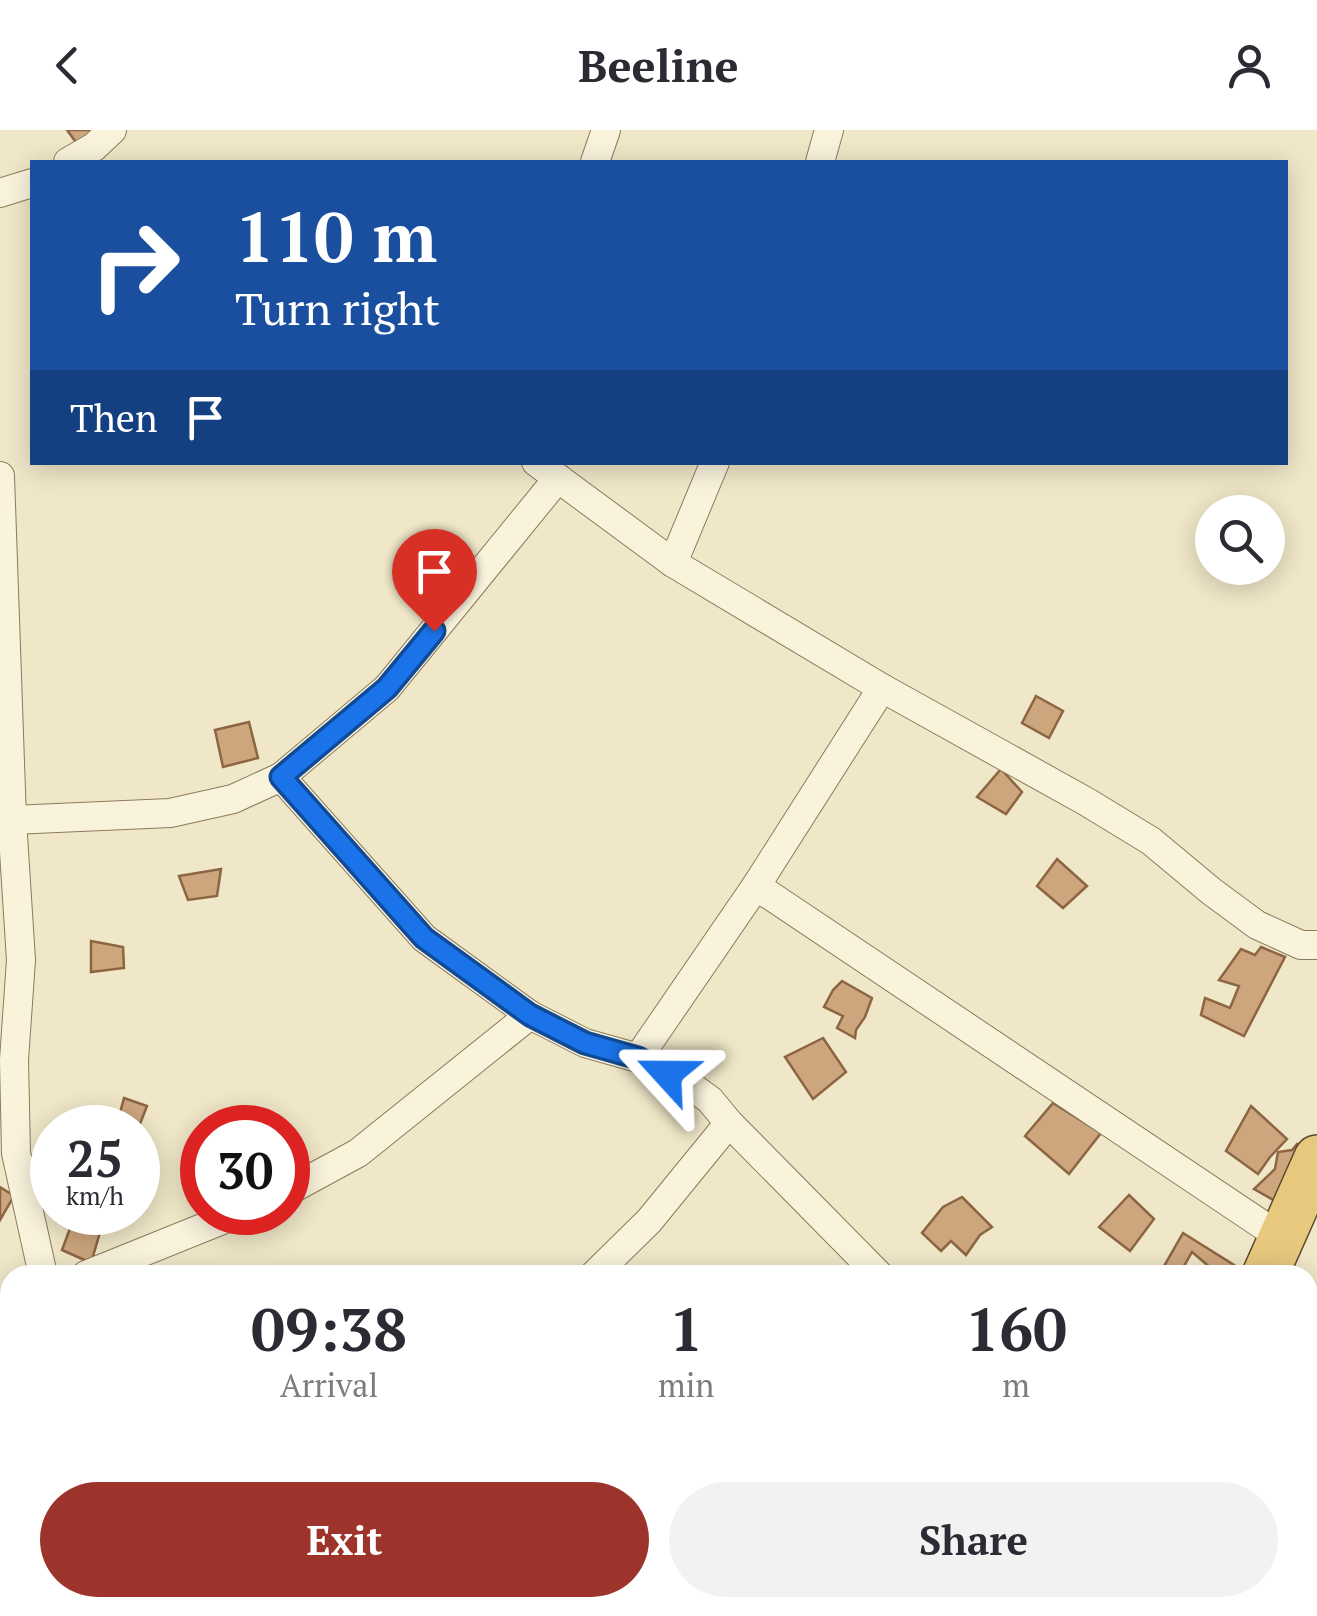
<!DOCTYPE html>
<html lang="en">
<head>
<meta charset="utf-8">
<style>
  :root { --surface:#fff; --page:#f2f2f3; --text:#2b2b33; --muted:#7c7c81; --accent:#9d342b }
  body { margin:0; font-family:"PT Serif",serif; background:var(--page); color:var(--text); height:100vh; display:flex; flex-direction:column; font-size:38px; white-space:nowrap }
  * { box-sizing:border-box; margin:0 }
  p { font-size:32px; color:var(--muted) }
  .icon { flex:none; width:55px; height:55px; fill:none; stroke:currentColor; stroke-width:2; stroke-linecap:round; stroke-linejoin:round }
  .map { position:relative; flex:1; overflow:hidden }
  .details { position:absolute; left:0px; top:1135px; width:1318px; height:352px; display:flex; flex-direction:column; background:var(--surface); border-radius:30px 30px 0 0; box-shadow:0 5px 25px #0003 }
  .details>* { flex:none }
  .banner { position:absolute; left:30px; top:30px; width:1258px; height:305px; border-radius:0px; box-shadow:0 5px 25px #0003; background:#1a4fa0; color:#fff; overflow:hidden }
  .tools { position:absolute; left:1195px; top:365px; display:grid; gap:20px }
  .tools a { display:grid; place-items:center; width:90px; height:90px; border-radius:50%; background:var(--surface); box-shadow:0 5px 25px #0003; font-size:50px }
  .speed { position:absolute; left:30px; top:975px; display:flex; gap:20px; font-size:50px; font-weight:700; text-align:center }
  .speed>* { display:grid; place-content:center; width:130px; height:130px; border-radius:50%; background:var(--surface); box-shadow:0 5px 25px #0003; line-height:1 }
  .speed small { font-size:25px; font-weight:400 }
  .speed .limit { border:15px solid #d22; background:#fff; color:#111 }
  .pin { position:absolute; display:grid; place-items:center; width:85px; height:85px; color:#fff; margin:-102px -42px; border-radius:50% 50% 50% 0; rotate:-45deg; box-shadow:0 0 10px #0007 }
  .pin .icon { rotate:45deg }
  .me { position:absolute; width:110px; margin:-55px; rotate:294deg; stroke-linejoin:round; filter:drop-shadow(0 0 8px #0008) }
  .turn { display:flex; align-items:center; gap:35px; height:210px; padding:0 40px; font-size:45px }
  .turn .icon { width:130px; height:130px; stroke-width:2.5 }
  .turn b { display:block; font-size:70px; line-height:85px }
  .then { display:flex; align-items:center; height:95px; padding:0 40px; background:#0003; gap:20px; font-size:38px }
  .eta { display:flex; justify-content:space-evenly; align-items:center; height:170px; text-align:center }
  .eta b { font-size:60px; font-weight:800; line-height:70px }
  .primary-button { display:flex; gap:20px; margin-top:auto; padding:20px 40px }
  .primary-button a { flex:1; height:115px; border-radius:60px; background:var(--accent); color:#fff; font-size:40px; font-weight:800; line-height:115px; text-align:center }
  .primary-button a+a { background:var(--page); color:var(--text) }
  header { display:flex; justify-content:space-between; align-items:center; height:130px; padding:0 40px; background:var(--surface); font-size:45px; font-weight:800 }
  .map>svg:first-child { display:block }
</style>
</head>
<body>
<header><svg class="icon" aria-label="back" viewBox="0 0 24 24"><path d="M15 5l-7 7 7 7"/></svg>Beeline<svg class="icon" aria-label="person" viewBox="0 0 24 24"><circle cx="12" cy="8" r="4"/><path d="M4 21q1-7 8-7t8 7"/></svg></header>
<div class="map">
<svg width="1317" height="1486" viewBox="0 0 1317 1486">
  <rect width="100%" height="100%" fill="#f0e7c8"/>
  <g fill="#cea67e" stroke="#8c6542" stroke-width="2.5">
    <path d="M 67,0 L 90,0 L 94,6 L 78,15 Z"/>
    <path d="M 1036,566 L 1063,581 L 1049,608 L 1022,593 Z"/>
    <path d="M 249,592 L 258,628 L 223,637 L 215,600 Z"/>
    <path d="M 1001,639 L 1022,662 L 1006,684 L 977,667 Z"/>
    <path d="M 1057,729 L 1087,756 L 1063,778 L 1037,756 Z"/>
    <path d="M 221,739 L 217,766 L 188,770 L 179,746 Z"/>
    <path d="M 91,811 L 123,817 L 124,838 L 91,842 Z"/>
    <path d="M 1261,817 L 1285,827 L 1244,906 L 1201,885 L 1205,868 L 1230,878 L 1239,856 L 1219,850 L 1241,819 L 1255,825 Z"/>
    <path d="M 842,851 L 872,868 L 865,887 L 856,900 L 855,908 L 837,898 L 843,886 L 824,877 L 833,860 Z"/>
    <path d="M 823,908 L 846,942 L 813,969 L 785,927 Z"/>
    <path d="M 124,968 L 147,976 L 138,999 L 138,998 L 125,998 L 117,994 Z"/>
    <path d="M 1053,973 L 1101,1003 L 1069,1044 L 1025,1006 Z"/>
    <path d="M 1251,976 L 1287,1009 L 1270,1027 L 1258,1044 L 1226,1021 Z"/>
    <path d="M 1297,1014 L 1310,1027 L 1282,1075 L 1254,1059 L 1275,1039 L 1278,1022 L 1292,1020 Z"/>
    <path d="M 202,1036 L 202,1060 L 189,1063 L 184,1038 Z"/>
    <path d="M 0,1057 L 14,1066 L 0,1090 Z"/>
    <path d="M 1129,1065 L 1154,1089 L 1130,1121 L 1099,1097 Z"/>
    <path d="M 962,1067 L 992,1097 L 980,1105 L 966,1125 L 951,1111 L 941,1121 L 922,1103 L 943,1077 Z"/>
    <path d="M 76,1082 L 103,1092 L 91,1133 L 62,1120 Z"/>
    <path d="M 1183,1103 L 1234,1135 L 1228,1145 L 1219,1145 L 1192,1122 L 1179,1145 L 1159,1145 Z"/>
    <path d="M 413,1478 L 459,1478 L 465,1486 L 419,1486 Z"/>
  </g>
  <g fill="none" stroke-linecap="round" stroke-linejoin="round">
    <defs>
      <g id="minor">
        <path d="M 68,32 L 94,17 L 112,0"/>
        <path d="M 595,32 L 606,0"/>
        <path d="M 820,32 L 829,0"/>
        <path d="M 0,63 L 32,53"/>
        <path d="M 536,332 L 673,433 L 882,558 L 1087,672 L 1151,711 L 1211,761 L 1257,795 L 1301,815 L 1317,815"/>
        <path d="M 0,346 L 12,690 L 21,830 L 14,930 L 16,1023 L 43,1145"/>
        <path d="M 673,433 L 715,332"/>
        <path d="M 281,647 L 424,808 L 530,885 L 585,913 L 638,928"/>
        <path d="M 0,683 L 12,690 L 170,683 L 233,669 L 281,647 L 387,558 L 558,348"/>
        <path d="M 756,756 L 1282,1108"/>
        <path d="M 288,1061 L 358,1023 L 530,885"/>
        <path d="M 86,1145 L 242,1082"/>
        <path d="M 594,1145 L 649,1091 L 729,993"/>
        <path d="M 879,1145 L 729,993 L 710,970 L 695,959 L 638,928 L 756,756 L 882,558"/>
        <path d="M 298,1478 L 305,1486"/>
        <path d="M 125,1484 L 165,1478"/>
      </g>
      <g id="trunk">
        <path d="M 1265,1145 L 1317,1028"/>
        <path d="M 1091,1486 L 1096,1478"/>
      </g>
    </defs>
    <use href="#minor" stroke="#8c7a5c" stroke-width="30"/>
    <use href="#trunk" stroke="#5a4730" stroke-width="48"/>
    <use href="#minor" stroke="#faf3dc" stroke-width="28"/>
    <use href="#trunk" stroke="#e8c87d" stroke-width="45"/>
  </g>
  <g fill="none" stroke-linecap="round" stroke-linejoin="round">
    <defs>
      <path id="route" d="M 434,501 L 387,558 L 281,647 L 424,808 L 530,885 L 585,913 L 638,928 L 667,944"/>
    </defs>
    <use href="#route" stroke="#114b97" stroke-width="25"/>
    <use href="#route" stroke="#1a73e8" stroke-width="18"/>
  </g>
</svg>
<div class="tools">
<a><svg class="icon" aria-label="search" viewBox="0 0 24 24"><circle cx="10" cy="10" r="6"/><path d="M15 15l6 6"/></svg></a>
</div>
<div class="speed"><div>25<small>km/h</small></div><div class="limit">30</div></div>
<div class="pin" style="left:434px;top:501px;background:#d93025"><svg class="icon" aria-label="arrive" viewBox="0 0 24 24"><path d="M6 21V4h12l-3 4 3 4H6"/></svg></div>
<svg class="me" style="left:667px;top:944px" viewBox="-20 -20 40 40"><path d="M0-17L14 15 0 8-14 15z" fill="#1a73e8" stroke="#fff" stroke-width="4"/></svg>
<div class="banner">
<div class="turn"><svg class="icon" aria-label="right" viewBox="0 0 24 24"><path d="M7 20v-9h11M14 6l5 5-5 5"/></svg><div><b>110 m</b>Turn right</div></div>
<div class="then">Then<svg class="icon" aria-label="arrive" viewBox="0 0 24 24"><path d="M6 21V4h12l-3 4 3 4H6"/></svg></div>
</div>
<section class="details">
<div class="eta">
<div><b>09:38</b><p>Arrival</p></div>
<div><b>1</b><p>min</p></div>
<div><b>160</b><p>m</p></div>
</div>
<div class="primary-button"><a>Exit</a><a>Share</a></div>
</section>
</div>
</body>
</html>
